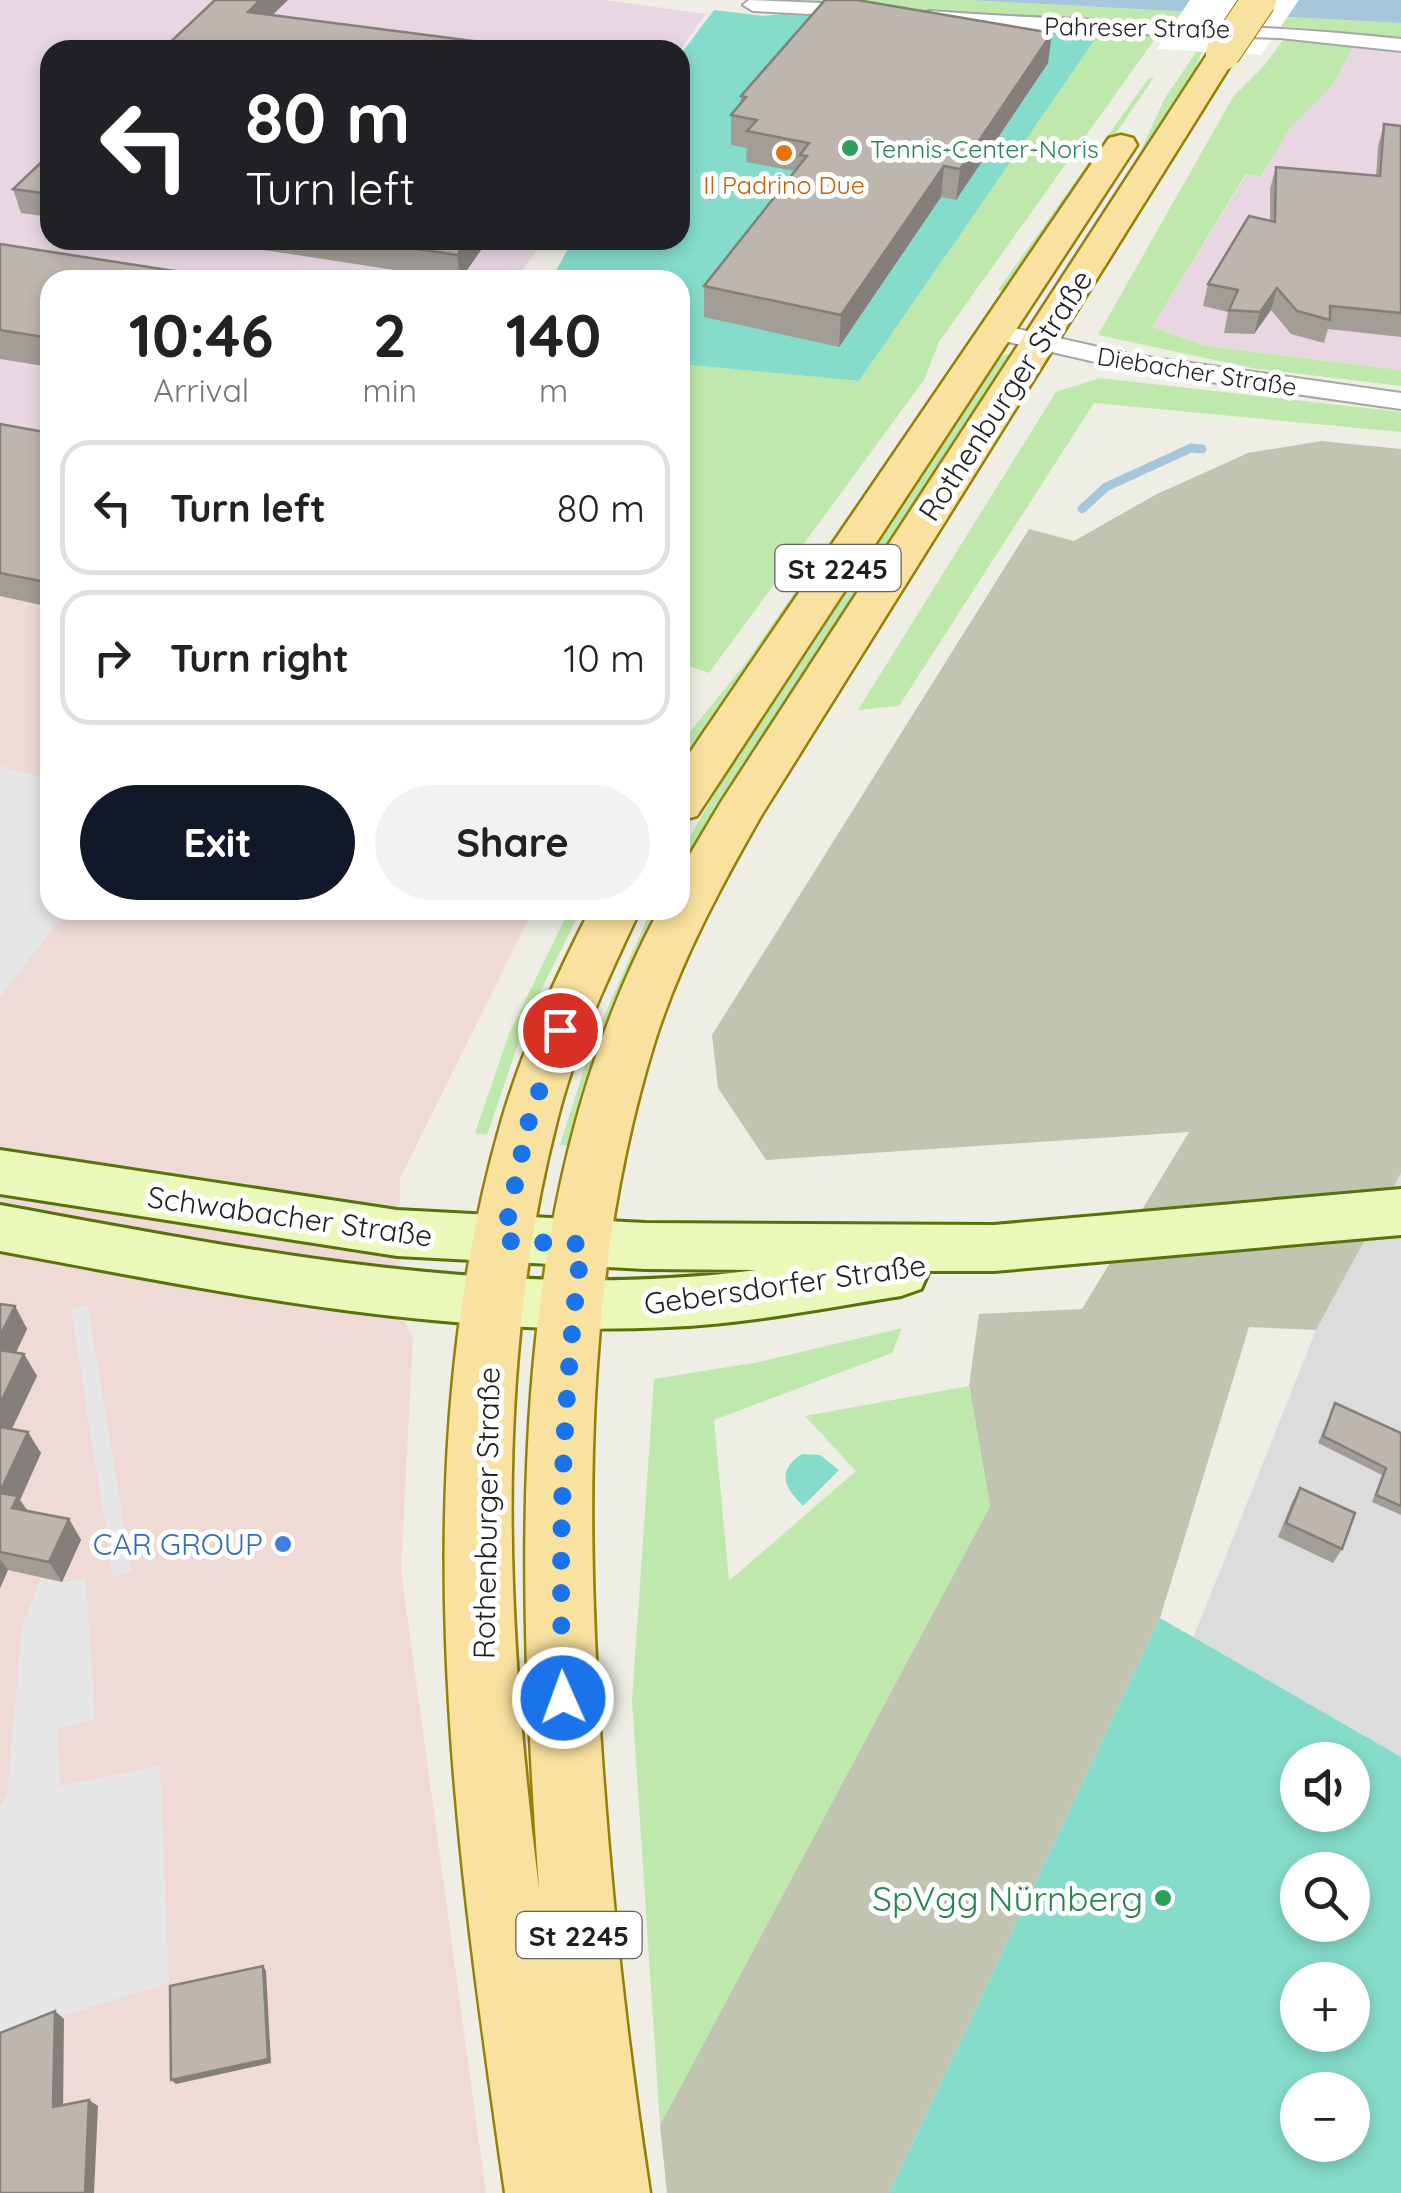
<!DOCTYPE html>
<html lang="en">
<head>
<meta charset="utf-8">
<style>
  :root { --surface:#fff; --page:#f2f2f2; --text:#222; --muted:#767676; --line:#e0e0e0; --accent:#111827 }
  body { margin:0; font-family:Quicksand,sans-serif; background:var(--page); color:var(--text); height:100vh; display:flex; flex-direction:column; font-size:38px; white-space:nowrap }
  * { box-sizing:border-box; margin:0 }
  p { font-size:32px; color:var(--muted) }
  .icon { flex:none; width:55px; height:55px; fill:none; stroke:currentColor; stroke-width:2; stroke-linecap:round; stroke-linejoin:round }
  .map { position:relative; flex:1; overflow:hidden }
  .sheet { position:absolute; left:40px; top:270px; width:650px; height:650px; display:flex; flex-direction:column; background:var(--surface); border-radius:30px; box-shadow:0 5px 15px #0003 }
  .sheet>* { flex:none }
  .hud { position:absolute; left:40px; top:40px; width:650px; height:210px; border-radius:30px; box-shadow:0 5px 15px #0003; background:#202124; color:#fff; overflow:hidden }
  .fabs { position:absolute; left:1280px; top:1742px; display:grid; gap:20px }
  .fabs a { display:grid; place-items:center; width:90px; height:90px; border-radius:50%; background:var(--surface); box-shadow:0 5px 15px #0003; font-size:50px }
  .pin { position:absolute; display:grid; place-items:center; width:85px; height:85px; color:#fff; margin:-42px; border:5px solid #fff; border-radius:50%; box-shadow:0 2px 10px #0007 }
  .me { position:absolute; width:110px; margin:-55px; rotate:358deg; stroke-linejoin:round; filter:drop-shadow(0 0 8px #0008) }
  .turn { display:flex; align-items:center; gap:35px; height:210px; padding:0 40px; font-size:45px }
  .turn .icon { width:130px; height:130px; stroke-width:2.5 }
  .turn b { display:block; font-size:70px; line-height:85px }
  .eta { display:flex; justify-content:space-evenly; align-items:center; height:170px; text-align:center }
  .eta b { font-size:60px; font-weight:700; line-height:70px }
  .primary-button { display:flex; gap:20px; margin-top:auto; padding:20px 40px }
  .primary-button a { flex:1; height:115px; border-radius:60px; background:var(--accent); color:#fff; font-size:40px; font-weight:700; line-height:115px; text-align:center }
  .primary-button a+a { background:var(--page); color:var(--text) }
  ul { padding:0; list-style:none }
  li { display:flex; align-items:center; gap:30px; height:135px; margin:0 20px 15px; padding:0 20px; border:5px solid var(--line); border-radius:30px }
  li div { flex:1 }
  li b { display:block; font-size:38px }
  li em { font-style:normal }
  .map>svg:first-child { display:block }
</style>
</head>
<body>
<div class="map">
<svg width="1401" height="2193" viewBox="0 0 1401 2193">
  <rect width="100%" height="100%" fill="#efeee5"/>
  <path fill="#dddcdc" d="M 1401,1173 L 1401,1757 L 1193,1638 L 1316,1330 Z"/>
  <path fill="#efdad5" d="M 0,425 L 50,436 L 50,910 L 533,910 L 400,1178 L 399,1312 L 413,1337 L 401,1570 L 486,2193 L 0,2193 Z"/>
  <g fill="#e8d7e2">
    <path d="M 0,0 L 605,0 L 706,14 L 680,50 L 50,50 L 50,240 L 544,240 L 515,280 L 50,280 L 50,436 L 0,425 Z"/>
    <path d="M 1369,35 L 1401,38 L 1401,370 L 1206,346 L 1152,327 L 1247,174 L 1262,176 L 1289,128 L 1333,85 L 1353,47 Z"/>
  </g>
  <path fill="#c0c4b1" d="M 1321,441 L 1401,449 L 1401,1173 L 1316,1330 L 1249,1327 L 1160,1618 L 889,2193 L 667,2193 L 660,2125 L 990,1506 L 969,1386 L 979,1314 L 1082,1309 L 1189,1132 L 766,1160 L 718,1088 L 712,1035 L 1029,529 L 1074,541 L 1155,495 L 1248,453 Z"/>
  <g fill="#bfe8ac">
    <path d="M 795,0 L 968,0 L 1401,23 L 1401,38 L 1306,28 L 1113,18 L 1022,19 Z"/>
    <path d="M 1101,31 L 1157,36 L 939,342 L 924,380 L 709,673 L 680,663 L 680,364 L 859,381 Z"/>
    <path d="M 1283,40 L 1353,47 L 1333,85 L 1290,128 L 1261,176 L 1246,174 L 1152,327 L 1206,346 L 1401,370 L 1401,386 L 1252,368 L 1098,335 L 1233,97 L 1264,66 Z"/>
    <path d="M 1196,52 L 1202,52 L 1188,85 L 1034,317 L 1139,154 L 1165,98 Z"/>
    <path d="M 1154,77 L 1024,270 L 1004,291 L 998,290 L 1148,79 Z"/>
    <path d="M 1006,354 L 1013,356 L 680,883 L 680,854 L 758,718 L 990,365 Z"/>
    <path d="M 1100,378 L 1401,412 L 1401,432 L 1094,403 L 899,706 L 858,710 L 1056,392 Z"/>
    <path d="M 925,405 L 931,406 L 746,676 L 680,760 L 680,744 L 744,665 Z"/>
    <path d="M 569,910 L 581,910 L 527,1018 L 487,1135 L 475,1133 L 509,1034 Z"/>
    <path d="M 651,910 L 665,910 L 578,1147 L 560,1145 L 593,1041 Z"/>
    <path d="M 902,1328 L 892,1353 L 714,1420 L 729,1581 L 856,1471 L 805,1416 L 969,1386 L 990,1506 L 660,2125 L 632,1701 L 654,1379 L 759,1362 Z"/>
  </g>
  <g fill="#85dcca" fill-rule="evenodd">
    <path d="M 714,10 L 764,16 L 797,12 L 1038,32 L 1101,31 L 859,381 L 680,364 L 680,280 L 551,280 L 573,240 L 680,240 L 680,55 Z"/>
    <path d="M 802,1454 L 820,1455 L 839,1470 L 803,1506 C 784,1487 776,1471 802,1454 Z"/>
    <path d="M 1160,1618 L 1401,1757 L 1401,2193 L 889,2193 ZM 1352,1760 L 1352,1815 L 1298,1815 L 1298,1760 ZM 1352,1870 L 1352,1925 L 1298,1925 L 1298,1870 ZM 1352,1980 L 1352,2035 L 1298,2035 L 1298,1980 ZM 1352,2090 L 1352,2145 L 1298,2145 L 1298,2090 Z"/>
  </g>
  <g fill="#e7e7e7">
    <path d="M 0,766 L 50,779 L 50,910 L 67,910 L 0,997 Z"/>
    <path d="M 88,1305 L 131,1571 L 113,1577 L 71,1309 Z"/>
    <path d="M 41,1578 L 62,1582 L 86,1579 L 95,1719 L 57,1730 L 60,1786 L 160,1766 L 169,1983 L 0,2035 L 0,1808 L 7,1794 L 22,1625 Z"/>
  </g>
  <path fill="#a6c6dc" d="M 968,0 L 1401,0 L 1401,23 Z"/>
  <path fill="#fff" d="M 1190,0 L 1299,0 L 1261,55 L 1157,49 Z"/>
  <g fill="none" stroke-linecap="round" stroke-linejoin="round">
    <path stroke="#a6c6dc" stroke-width="9" d="M 1082,509 L 1106,487 L 1191,448 L 1202,449"/>
    <defs>
      <g id="minor">
        <path d="M 749,0 L 870,5 L 880,11 L 870,17 L 753,11 L 743,5 Z"/>
        <path d="M 930,11 C 1087,23 1244,22 1401,39 L 1401,51 L 1280,38 L 1036,31 L 923,21 L 923,13 Z"/>
        <path d="M 996,324 L 1134,355 L 1401,393 L 1401,409 L 1134,371 L 987,337 L 983,332 Z"/>
      </g>
      <path id="secondary" d="M 0,1150 L 397,1210 L 645,1223 L 994,1225 L 1401,1189 L 1401,1235 L 994,1271 L 929,1271 L 921,1289 L 901,1296 C 824,1308 747,1324 668,1327 C 444,1338 219,1292 0,1251 L 0,1205 C 247,1250 504,1303 756,1270 L 645,1269 L 397,1256 L 0,1194 Z"/>
      <g id="primary">
        <path d="M 1223,44 L 1234,46 L 1238,53 L 761,816 C 720,888 680,962 655,1041 C 583,1273 585,1518 602,1758 C 612,1904 628,2049 650,2193 L 505,2193 C 455,1840 400,1469 502,1119 C 523,1047 556,977 590,910 L 640,910 C 608,978 575,1048 557,1121 C 492,1373 507,1632 539,1889 C 517,1564 501,1205 659,910 L 680,910 L 680,871 L 721,802 L 1208,53 L 1212,46 Z"/>
        <path d="M 1121,135 L 1133,138 L 1137,145 L 697,816 L 680,821 L 680,767 L 1109,138 Z"/>
      </g>
    </defs>
    <use href="#minor" stroke="#a6a6a6" stroke-width="4"/>
    <use href="#secondary" stroke="#557308" stroke-width="6"/>
    <use href="#primary" stroke="#957f04" stroke-width="5"/>
    <use href="#minor" fill="#fff" fill-rule="evenodd"/>
    <use href="#secondary" fill="#eaf8ba" fill-rule="evenodd"/>
    <use href="#primary" fill="#f9e2a0" fill-rule="evenodd"/>
    <defs>
      <path id="primary-bridge" d="M 1223,53 L 1259,0"/>
    </defs>
    <use href="#primary-bridge" stroke="#957f04" stroke-width="36" stroke-linecap="butt"/>
    <use href="#primary-bridge" stroke="#f9e2a0" stroke-width="34"/>
  </g>
  <g fill="#a29d96">
    <path d="M 1048,63 L 956,200 L 941,197 L 839,347 L 704,317 L 704,286 L 795,171 L 746,162 L 747,148 L 731,145 L 731,115 L 741,103 L 741,96 Z"/>
    <path d="M 1384,124 L 1401,126 L 1401,337 L 1328,329 L 1324,343 L 1291,334 L 1271,310 L 1254,334 L 1224,333 L 1228,312 L 1203,306 L 1208,284 L 1270,221 L 1270,189 L 1276,167 L 1376,176 L 1378,146 Z"/>
    <path d="M 50,154 L 50,217 L 21,213 L 13,189 Z"/>
    <path d="M 199,240 L 488,240 L 460,280 Z"/>
    <path d="M 0,244 L 50,280 L 50,367 L 0,359 Z"/>
    <path d="M 0,424 L 50,433 L 50,607 L 0,596 Z"/>
    <path d="M 0,1304 L 15,1306 L 27,1329 L 16,1353 L 24,1354 L 37,1376 L 12,1429 L 41,1453 L 20,1500 L 28,1511 L 69,1519 L 81,1540 L 62,1582 L 8,1570 L 0,1588 Z"/>
    <path d="M 1335,1403 L 1401,1433 L 1401,1515 L 1372,1502 L 1382,1475 L 1318,1443 Z"/>
    <path d="M 1300,1488 L 1342,1549 L 1333,1563 L 1278,1537 L 1292,1502 Z"/>
  </g>
  <g fill="#847f7a">
    <path d="M 260,0 L 288,0 L 252,35 L 248,12 Z"/>
    <path d="M 1052,33 L 1048,63 L 956,200 L 960,169 Z"/>
    <path d="M 944,166 L 941,197 L 839,347 L 841,315 Z"/>
    <path d="M 468,240 L 488,240 L 460,280 L 457,255 Z"/>
    <path d="M 1277,288 L 1271,310 L 1254,334 L 1260,312 Z"/>
    <path d="M 15,1306 L 27,1329 L 7,1371 L 0,1359 L 0,1336 Z"/>
    <path d="M 24,1354 L 37,1376 L 3,1447 L 0,1441 L 0,1404 Z"/>
    <path d="M 28,1432 L 41,1453 L 20,1500 L 31,1517 L 14,1513 L 0,1492 Z"/>
    <path d="M 69,1519 L 81,1540 L 62,1582 L 49,1562 Z"/>
    <path d="M 0,1559 L 8,1570 L 0,1588 Z"/>
    <path d="M 263,1966 L 266,1971 L 271,2063 L 176,2084 L 171,2080 Z"/>
    <path d="M 55,2011 L 64,2019 L 63,2113 L 53,2107 Z"/>
    <path d="M 89,2100 L 98,2106 L 94,2193 L 85,2193 Z"/>
  </g>
  <g fill="#bcb6ae" stroke="#847f7a" stroke-width="2.5">
    <path d="M 215,0 L 260,0 L 248,12 L 542,50 L 162,50 Z"/>
    <path d="M 825,0 L 857,0 L 1052,33 L 960,169 L 944,166 L 841,315 L 704,286 L 807,156 L 800,155 L 809,143 L 747,131 L 757,120 L 731,115 L 746,97 L 741,96 Z"/>
    <path d="M 1384,124 L 1401,126 L 1401,313 L 1330,306 L 1330,320 L 1297,311 L 1277,288 L 1260,312 L 1229,310 L 1238,290 L 1208,284 L 1249,216 L 1275,222 L 1276,167 L 1380,176 Z"/>
    <path d="M 50,154 L 50,194 L 13,189 Z"/>
    <path d="M 358,240 L 468,240 L 457,255 Z"/>
    <path d="M 0,244 L 226,279 L 50,280 L 50,338 L 0,330 Z"/>
    <path d="M 0,424 L 50,433 L 50,583 L 0,573 Z"/>
    <path d="M 0,1304 L 15,1306 L 0,1336 Z"/>
    <path d="M 0,1350 L 24,1354 L 0,1404 Z"/>
    <path d="M 1335,1403 L 1401,1433 L 1401,1506 L 1376,1495 L 1386,1468 L 1323,1436 Z"/>
    <path d="M 0,1427 L 28,1432 L 0,1492 Z"/>
    <path d="M 1300,1488 L 1355,1513 L 1342,1549 L 1286,1523 Z"/>
    <path d="M 0,1493 L 18,1496 L 12,1508 L 69,1519 L 49,1562 L 0,1552 Z"/>
    <path d="M 263,1966 L 268,2059 L 171,2080 L 170,1986 Z"/>
    <path d="M 55,2011 L 53,2107 L 89,2100 L 85,2193 L 0,2193 L 0,2033 Z"/>
  </g>
  <g fill="none" stroke-linecap="round" stroke-linejoin="round">
    <path stroke="#1a73e8" stroke-width="18" stroke-dasharray="0 32.4" d="M 560,1030 L 528,1124 L 503,1241 L 582,1244 C 562,1395 558,1545 563,1698"/>
  </g>
  <g fill="#2e9e5b" stroke="#fff" stroke-width="4">
    <circle cx="850" cy="148" r="10"/>
    <circle cx="1163" cy="1898" r="10"/>
  </g>
  <circle fill="#e8710a" stroke="#fff" stroke-width="4" cx="784" cy="153" r="10"/>
  <circle fill="#3f7fe0" stroke="#fff" stroke-width="4" cx="283" cy="1544" r="10"/>
  <g text-anchor="middle" dominant-baseline="central" stroke-width="10" stroke-linejoin="round" paint-order="stroke">
    <g font-size="25" fill="#1f1f1f" stroke="#fff">
      <text transform="translate(1137 27) rotate(1)">Pahreser Straße</text>
      <text transform="translate(1197 371) rotate(9)">Diebacher Straße</text>
    </g>
    <g font-size="25" fill="#27864d" stroke="#fff" text-anchor="start">
      <text x="870" y="148">Tennis-Center-Noris</text>
    </g>
    <g font-size="25" fill="#c56008" stroke="#fff">
      <text x="784" y="184">Il Padrino Due</text>
    </g>
    <g fill="#fff" stroke="#626262" stroke-width="2.5">
      <rect x="775.5" y="545" width="125" height="46" rx="8"/>
      <rect x="516.5" y="1912" width="125" height="46" rx="8"/>
    </g>
    <g font-size="28" font-weight="bold" fill="#1f1f1f">
      <text x="838" y="568">St 2245</text>
      <text x="579" y="1935">St 2245</text>
    </g>
    <g font-size="30" fill="#1f1f1f" stroke="#fff">
      <text transform="translate(1005 395) rotate(-57)">Rothenburger Straße</text>
      <text transform="translate(290 1216) rotate(8)">Schwabacher Straße</text>
      <text transform="translate(785 1284) rotate(-8)">Gebersdorfer Straße</text>
      <text transform="translate(486 1513) rotate(-89)">Rothenburger Straße</text>
    </g>
    <g font-size="30" fill="#366cbe" stroke="#fff" text-anchor="end">
      <text x="263" y="1544">CAR GROUP</text>
    </g>
    <g font-size="35" fill="#27864d" stroke="#fff" text-anchor="end">
      <text x="1143" y="1898">SpVgg Nürnberg</text>
    </g>
  </g>
</svg>
<div class="fabs">
<a><svg class="icon" aria-label="sound" viewBox="0 0 24 24"><path d="M4 9h4l5-4v14l-5-4H4zM17 9q2 3 0 6"/></svg></a>
<a><svg class="icon" aria-label="search" viewBox="0 0 24 24"><circle cx="10" cy="10" r="6"/><path d="M15 15l6 6"/></svg></a>
<a>+</a>
<a>−</a>
</div>
<div class="pin" style="left:560px;top:1030px;background:#d93025"><svg class="icon" aria-label="arrive" viewBox="0 0 24 24"><path d="M6 21V4h12l-3 4 3 4H6"/></svg></div>
<svg class="me" style="left:563px;top:1698px" viewBox="-20 -20 40 40"><circle r="17" fill="#1a73e8" stroke="#fff" stroke-width="3"/><path d="M0-11L8 9 0 5-8 9z" fill="#fff"/></svg>
<div class="hud">
<div class="turn"><svg class="icon" aria-label="left" viewBox="0 0 24 24"><path d="M17 20v-9H6M10 6l-5 5 5 5"/></svg><div><b>80 m</b>Turn left</div></div>
</div>
<section class="sheet">
<div class="eta">
<div><b>10:46</b><p>Arrival</p></div>
<div><b>2</b><p>min</p></div>
<div><b>140</b><p>m</p></div>
</div>
<ul>
<li><svg class="icon" aria-label="left" viewBox="0 0 24 24"><path d="M17 20v-9H6M10 6l-5 5 5 5"/></svg><div><b>Turn left</b></div><em>80 m</em></li>
<li><svg class="icon" aria-label="right" viewBox="0 0 24 24"><path d="M7 20v-9h11M14 6l5 5-5 5"/></svg><div><b>Turn right</b></div><em>10 m</em></li>
</ul>
<div class="primary-button"><a>Exit</a><a>Share</a></div>
</section>
</div>
</body>
</html>
